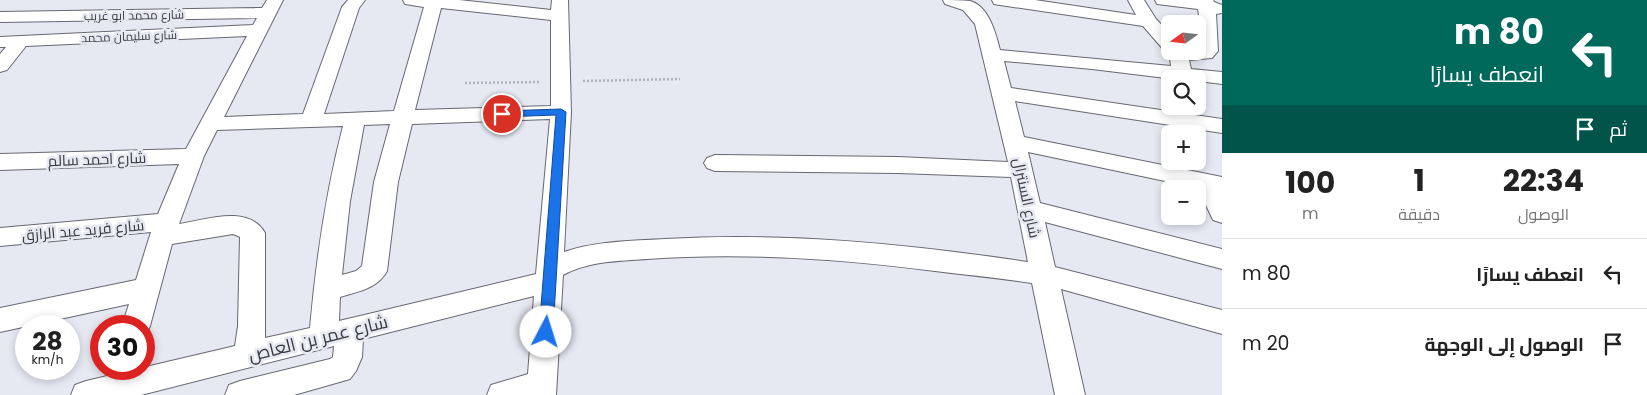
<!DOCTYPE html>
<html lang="ar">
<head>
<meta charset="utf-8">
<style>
  :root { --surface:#fff; --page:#f2f2f2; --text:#222; --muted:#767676; --line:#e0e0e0 }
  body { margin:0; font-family:Poppins,Cairo,sans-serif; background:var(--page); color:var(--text); direction:rtl; height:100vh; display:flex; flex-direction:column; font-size:19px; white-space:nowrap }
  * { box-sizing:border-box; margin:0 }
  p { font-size:16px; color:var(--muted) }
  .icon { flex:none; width:28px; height:28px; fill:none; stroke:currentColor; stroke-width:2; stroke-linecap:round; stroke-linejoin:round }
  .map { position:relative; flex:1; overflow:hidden; direction:ltr }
  .details { display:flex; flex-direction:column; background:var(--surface); width:425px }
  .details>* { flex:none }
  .banner { background:#00695c; color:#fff; overflow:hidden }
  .needle { width:32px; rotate:255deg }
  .fabs { position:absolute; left:1161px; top:15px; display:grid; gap:10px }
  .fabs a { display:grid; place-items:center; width:45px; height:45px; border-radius:8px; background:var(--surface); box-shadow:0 2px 8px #0003; font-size:25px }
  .speed { position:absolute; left:15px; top:315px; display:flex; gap:10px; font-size:25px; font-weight:700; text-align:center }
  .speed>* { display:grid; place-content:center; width:65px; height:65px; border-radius:50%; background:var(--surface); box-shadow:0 2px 8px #0003; line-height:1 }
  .speed small { font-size:12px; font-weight:400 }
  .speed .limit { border:8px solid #d22; background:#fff; color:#111 }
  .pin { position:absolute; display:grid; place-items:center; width:42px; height:42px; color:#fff; margin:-21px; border:2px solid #fff; border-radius:50%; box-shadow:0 1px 5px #0007 }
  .me { position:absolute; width:55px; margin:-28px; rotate:5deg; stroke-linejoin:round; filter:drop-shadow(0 0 4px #0008) }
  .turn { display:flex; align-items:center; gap:18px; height:105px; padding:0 20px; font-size:22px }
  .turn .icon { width:65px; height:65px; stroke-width:2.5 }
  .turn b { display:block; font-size:35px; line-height:42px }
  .then { display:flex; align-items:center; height:48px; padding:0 20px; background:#0003; gap:10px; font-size:19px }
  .eta { display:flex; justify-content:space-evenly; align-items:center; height:85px; text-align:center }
  .eta b { font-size:30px; font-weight:700; line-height:35px }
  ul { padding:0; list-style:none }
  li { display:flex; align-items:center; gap:15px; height:70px; padding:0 20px; border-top:1px solid var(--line) }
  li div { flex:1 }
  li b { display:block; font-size:19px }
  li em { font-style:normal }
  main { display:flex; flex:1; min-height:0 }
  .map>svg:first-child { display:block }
</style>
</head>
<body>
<main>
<section class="details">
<div class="banner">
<div class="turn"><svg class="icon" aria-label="left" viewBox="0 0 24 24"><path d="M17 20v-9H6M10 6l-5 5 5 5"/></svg><div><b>80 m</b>انعطف يسارًا</div></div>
<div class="then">ثم<svg class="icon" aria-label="arrive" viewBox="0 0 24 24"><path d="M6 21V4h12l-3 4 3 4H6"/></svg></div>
</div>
<div class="eta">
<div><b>22:34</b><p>الوصول</p></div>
<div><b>1</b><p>دقيقة</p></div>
<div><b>100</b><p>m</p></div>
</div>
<ul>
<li><svg class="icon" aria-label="left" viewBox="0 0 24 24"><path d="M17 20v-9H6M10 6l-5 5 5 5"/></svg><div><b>انعطف يسارًا</b></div><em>80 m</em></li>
<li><svg class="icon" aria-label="arrive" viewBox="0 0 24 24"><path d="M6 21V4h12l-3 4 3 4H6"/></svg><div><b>الوصول إلى الوجهة</b></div><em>20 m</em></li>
</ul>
</section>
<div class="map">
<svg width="1222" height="395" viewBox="0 0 1222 395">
  <rect width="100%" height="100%" fill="#e6e8f2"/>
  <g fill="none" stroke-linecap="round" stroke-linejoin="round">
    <defs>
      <g id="minor">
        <path d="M 267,0 L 283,0 L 224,117 L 303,114 L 342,7 L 348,0 L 365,0 L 359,8 L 324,114 L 394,111 L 424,7 L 405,4 L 403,0 L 459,0 L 551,10 L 552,0 L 568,0 L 571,112 L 564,252 C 596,241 631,241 665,239 C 786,232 909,244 1028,262 L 1011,177 L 898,173 L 715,171 L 707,168 L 704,163 L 707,158 L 715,155 L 898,157 L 1008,162 L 975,24 L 963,10 L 945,4 L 943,0 C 951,0 962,0 970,1 C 989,6 996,34 1000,50 L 1171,66 L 1170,58 L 1173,51 L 1198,51 L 1198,49 L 1200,49 L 1200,21 L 1198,9 L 1157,4 L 1155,0 L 1213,0 L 1214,2 L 1222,5 L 1222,13 L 1216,14 L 1218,51 L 1212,58 L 1189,60 L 1191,69 L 1222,72 L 1222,84 L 1198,81 L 1198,79 L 1174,79 L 1092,69 L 1004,61 L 1011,88 L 1222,119 L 1222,133 L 1015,101 L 1024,137 L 1222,177 L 1222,223 L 1213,220 L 1198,188 L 1028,152 L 1040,203 L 1222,249 L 1222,269 L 1045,222 L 1055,267 L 1222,310 L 1222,334 L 1061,289 L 1085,395 L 1055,395 L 1032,283 C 1000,278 967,275 935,271 C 839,259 744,252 647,259 C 619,261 589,261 563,275 L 556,395 L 487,395 L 491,385 L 528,374 L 534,296 L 363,339 L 362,357 L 356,371 L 350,379 L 294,395 L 225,395 L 229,385 L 240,381 L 330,359 L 333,357 L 334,346 L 141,395 L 71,395 L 75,385 L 86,381 L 235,346 L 238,326 L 240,237 L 233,234 L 172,244 L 150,326 L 146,334 L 144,335 L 144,326 L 122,326 L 129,304 L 0,332 L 0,308 L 136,280 L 151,232 L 0,246 L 0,228 L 158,214 L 179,164 L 0,170 L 0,154 L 186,149 L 247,36 L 26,46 L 7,70 L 0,72 L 0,54 L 6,47 L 0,47 L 0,37 L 253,25 L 257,18 L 0,22 L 0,12 L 262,8 ZM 441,8 L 551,20 L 551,106 L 415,110 ZM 550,119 L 536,274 L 339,321 L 340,297 C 359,291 377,289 387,271 L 398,182 L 412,124 ZM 390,124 L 374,182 L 362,266 L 356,271 L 342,275 L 350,201 L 364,125 ZM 343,126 C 326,192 316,260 310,328 L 265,338 L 265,233 C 249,204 205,220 179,224 L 204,156 L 217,130 Z"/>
        <path d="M 992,0 L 1035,0 L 1136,15 L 1128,0 L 1144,0 L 1156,19 L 1170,34 L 1170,51 L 1163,49 L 1143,26 L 1000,5 L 994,4 Z"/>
      </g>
    </defs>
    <use href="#minor" stroke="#676871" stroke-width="2"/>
    <g stroke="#b1b2ba" stroke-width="2.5" stroke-dasharray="2 2" stroke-linecap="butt">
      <path d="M 583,81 L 680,79"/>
      <path d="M 465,83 L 539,82"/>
    </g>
    <use href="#minor" fill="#fff" fill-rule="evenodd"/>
  </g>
  <path fill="#1a73e8" stroke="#114b97" d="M 561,109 L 566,112 L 553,332 L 551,336 L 546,338 L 541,336 L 539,332 L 556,115 L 502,117 L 497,114 L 502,111 Z"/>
  <g text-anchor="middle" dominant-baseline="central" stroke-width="5" stroke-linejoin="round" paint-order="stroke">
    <g font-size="12" fill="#39393d" stroke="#e6e8f2">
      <text transform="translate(134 15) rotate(-1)">شارع محمد ابو غريب</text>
      <text transform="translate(129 36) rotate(-2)">شارع سليمان محمد</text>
    </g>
    <g font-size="15" fill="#39393d" stroke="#e6e8f2">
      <text transform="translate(97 159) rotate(-2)">شارع احمد سالم</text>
      <text transform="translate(1027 198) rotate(78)">شارع السنترال</text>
      <text transform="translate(83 230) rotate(-5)">شارع فريد عبد الرازق</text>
    </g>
    <g font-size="18" fill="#39393d" stroke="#e6e8f2">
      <text transform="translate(318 338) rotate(-14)">شارع عمر بن العاص</text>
    </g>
  </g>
</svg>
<div class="fabs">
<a><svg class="needle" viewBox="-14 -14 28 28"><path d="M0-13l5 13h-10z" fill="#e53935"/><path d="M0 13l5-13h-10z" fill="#767676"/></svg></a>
<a><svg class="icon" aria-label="search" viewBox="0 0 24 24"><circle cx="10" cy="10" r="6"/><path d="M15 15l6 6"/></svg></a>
<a>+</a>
<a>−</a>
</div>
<div class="speed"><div>28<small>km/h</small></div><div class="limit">30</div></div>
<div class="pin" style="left:502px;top:114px;background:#d93025"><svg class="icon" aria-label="arrive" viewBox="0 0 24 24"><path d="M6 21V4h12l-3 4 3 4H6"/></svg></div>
<svg class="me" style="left:546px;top:332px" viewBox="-20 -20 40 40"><circle r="19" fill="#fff"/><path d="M0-13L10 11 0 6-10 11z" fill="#1a73e8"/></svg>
</div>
</main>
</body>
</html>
